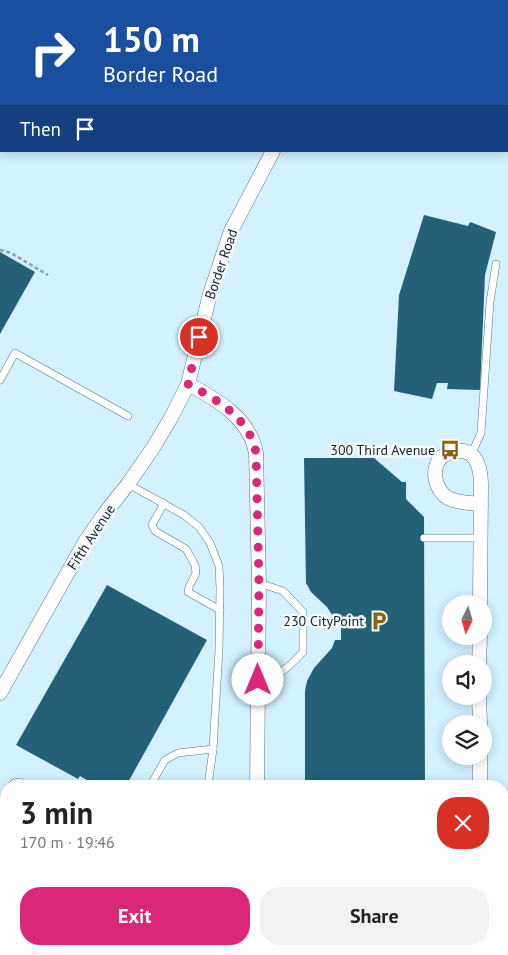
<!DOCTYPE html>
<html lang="en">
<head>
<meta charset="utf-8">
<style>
  :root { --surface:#fff; --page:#f2f2f2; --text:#222; --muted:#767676; --accent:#db2777 }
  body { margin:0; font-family:"PT Sans",sans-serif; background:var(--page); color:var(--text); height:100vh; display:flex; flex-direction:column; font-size:19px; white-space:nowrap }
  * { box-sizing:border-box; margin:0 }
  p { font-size:16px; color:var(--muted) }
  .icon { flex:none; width:28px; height:28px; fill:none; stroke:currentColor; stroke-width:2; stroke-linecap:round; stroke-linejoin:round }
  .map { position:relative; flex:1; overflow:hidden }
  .panel { position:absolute; left:0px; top:780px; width:509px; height:175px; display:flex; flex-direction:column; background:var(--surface); border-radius:20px 20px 0 0; box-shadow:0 2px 12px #0003 }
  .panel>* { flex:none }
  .guide { position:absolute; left:0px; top:0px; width:509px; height:152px; box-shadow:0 2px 12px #0003; background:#1a4fa0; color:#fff; overflow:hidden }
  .needle { width:32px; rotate:185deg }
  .buttons { position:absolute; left:442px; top:595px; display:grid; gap:10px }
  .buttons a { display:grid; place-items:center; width:50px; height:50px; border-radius:50%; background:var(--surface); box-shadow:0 2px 12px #0003; font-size:25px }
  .pin { position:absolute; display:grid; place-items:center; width:42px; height:42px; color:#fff; margin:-21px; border:2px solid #fff; border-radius:50%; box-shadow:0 1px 5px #0007 }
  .me { position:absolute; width:55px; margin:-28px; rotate:0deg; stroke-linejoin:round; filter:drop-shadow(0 0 4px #0008) }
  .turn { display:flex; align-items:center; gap:18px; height:105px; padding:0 20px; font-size:22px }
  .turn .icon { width:65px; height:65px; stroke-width:2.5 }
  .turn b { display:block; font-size:35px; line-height:42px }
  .then { display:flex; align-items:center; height:48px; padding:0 20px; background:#0003; gap:10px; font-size:19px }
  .round { display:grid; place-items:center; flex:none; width:52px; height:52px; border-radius:20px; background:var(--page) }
  .summary { display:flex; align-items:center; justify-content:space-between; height:85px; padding:0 20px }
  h1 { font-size:30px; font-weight:800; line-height:38px }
  .button { display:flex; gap:10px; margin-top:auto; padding:10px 20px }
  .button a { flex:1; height:58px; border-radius:20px; background:var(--accent); color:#fff; font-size:20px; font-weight:800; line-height:58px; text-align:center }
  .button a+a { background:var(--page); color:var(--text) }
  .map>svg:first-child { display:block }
</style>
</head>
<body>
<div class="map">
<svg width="508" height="955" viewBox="0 0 508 955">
  <rect width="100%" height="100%" fill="#d3f1ff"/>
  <g fill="#246179">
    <path d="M 424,215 L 468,226 L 470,222 L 496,232 L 485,275 L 480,390 L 447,389 L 448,383 L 437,383 L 432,399 L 394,391 L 399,295 Z"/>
    <path d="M 0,252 L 35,272 L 0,334 Z"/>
    <path d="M 304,458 L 374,458 L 402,482 L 406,482 L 406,499 L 424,517 L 425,786 L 305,786 L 305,691 L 307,681 L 314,668 L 332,648 L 335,640 L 341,640 L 341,623 L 334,623 L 334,618 L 327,607 L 311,592 L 306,583 Z"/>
    <path d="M 107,585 L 207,640 L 126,786 L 91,786 L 92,783 L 80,776 L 78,779 L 16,745 Z"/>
    <path d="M 296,949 L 446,949 L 446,955 L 295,955 Z"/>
  </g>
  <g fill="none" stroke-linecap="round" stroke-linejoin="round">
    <defs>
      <g id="lane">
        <path d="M 0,380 L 15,353 L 128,416"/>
        <path d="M 471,455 L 481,433 L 490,302 L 496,264"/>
        <path d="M 128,484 L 184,515 L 199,527 L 210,543 L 219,566 L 220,588 L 219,650 L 213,749 L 178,753 L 165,760 L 150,786"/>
        <path d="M 164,503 L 152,525 L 155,531 L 186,549 L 195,565 L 196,573 L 189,587 L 188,592 L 220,610"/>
        <path d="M 424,538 L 481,538"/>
        <path d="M 258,680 C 279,677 289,667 303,652 L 303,612 L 283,591 L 259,583"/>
        <path d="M 12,786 L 14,783 L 20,782 L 28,786"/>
        <path d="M 208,786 L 213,749"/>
        <path d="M 0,808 L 6,797"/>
        <path d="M 0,943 L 6,946"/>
        <path d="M 11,949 L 22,955"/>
        <path d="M 253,949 L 257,955"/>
        <path d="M 167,955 L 168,949"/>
      </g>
      <g id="street">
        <path d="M 149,0 L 150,1"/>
        <path d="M 188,384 C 216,399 250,418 256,453 L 259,583 L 257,786"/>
        <path d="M 480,604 L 481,485 C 481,470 477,449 458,451 C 452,452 447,453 443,456 C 429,467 435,492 450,499 C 460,503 470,503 481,504"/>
        <path d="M 479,664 L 480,636"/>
        <path d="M 0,693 L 85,542 L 105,513 L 128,484 L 153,448 L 172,416 L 188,384 L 210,294 L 231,231 L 273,151"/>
        <path d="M 479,696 L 480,724"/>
        <path d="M 480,756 L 480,786"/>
        <path d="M 219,955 L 221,949"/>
        <path d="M 477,955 L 478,949"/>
      </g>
    </defs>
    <use href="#lane" stroke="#5a7480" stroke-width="8"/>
    <use href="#street" stroke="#5a7480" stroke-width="15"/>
    <path stroke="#8ca3ae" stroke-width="2.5" stroke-dasharray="4 2.5" stroke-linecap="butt" d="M 0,250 L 11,253 L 48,275"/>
    <use href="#lane" stroke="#fff" stroke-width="7"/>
    <use href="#street" stroke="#fff" stroke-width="14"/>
  </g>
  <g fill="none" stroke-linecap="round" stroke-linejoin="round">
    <path stroke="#db2777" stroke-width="9" stroke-dasharray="0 16.2" d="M 199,337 L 188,384 C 216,399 250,418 256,453 L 259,583 L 258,680"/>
  </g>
  <defs>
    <symbol id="bus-bare" viewBox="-9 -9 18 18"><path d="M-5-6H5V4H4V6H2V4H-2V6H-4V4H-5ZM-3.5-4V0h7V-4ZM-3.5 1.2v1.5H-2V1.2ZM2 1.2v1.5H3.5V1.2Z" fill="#8e6108" stroke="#f4fafd" stroke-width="2.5" paint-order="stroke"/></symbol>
    <symbol id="parking-bare" viewBox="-9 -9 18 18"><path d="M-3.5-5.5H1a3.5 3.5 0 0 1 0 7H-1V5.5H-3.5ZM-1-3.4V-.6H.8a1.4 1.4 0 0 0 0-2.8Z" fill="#8e6108" stroke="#f4fafd" stroke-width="2.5" paint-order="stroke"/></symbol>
  </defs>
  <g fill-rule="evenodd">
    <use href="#bus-bare" x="436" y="436" width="28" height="28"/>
    <use href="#parking-bare" x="365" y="607" width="28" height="28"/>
  </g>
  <g text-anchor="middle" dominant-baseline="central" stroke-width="5" stroke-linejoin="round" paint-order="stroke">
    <g font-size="14" fill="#162126" stroke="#f4fafd">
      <text transform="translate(221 264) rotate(-71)">Border Road</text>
      <text transform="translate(91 537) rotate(-57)">Fifth Avenue</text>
    </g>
    <g font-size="14" fill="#162126" stroke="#f4fafd" text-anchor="end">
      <text x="435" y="450">300 Third Avenue</text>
      <text x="364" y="621">230 CityPoint</text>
    </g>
  </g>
</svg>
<div class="buttons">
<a><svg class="needle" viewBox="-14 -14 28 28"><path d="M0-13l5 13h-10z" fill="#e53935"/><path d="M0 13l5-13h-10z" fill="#767676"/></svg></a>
<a><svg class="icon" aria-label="sound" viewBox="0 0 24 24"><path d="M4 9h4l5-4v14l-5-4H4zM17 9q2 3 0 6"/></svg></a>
<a><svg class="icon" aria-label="layers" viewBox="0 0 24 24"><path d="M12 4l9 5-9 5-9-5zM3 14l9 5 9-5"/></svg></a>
</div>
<div class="pin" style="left:199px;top:337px;background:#d93025"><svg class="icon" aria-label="arrive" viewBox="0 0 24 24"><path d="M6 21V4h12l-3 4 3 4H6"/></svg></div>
<svg class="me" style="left:258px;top:680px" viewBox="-20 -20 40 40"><circle r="19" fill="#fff"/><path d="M0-13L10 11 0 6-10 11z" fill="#db2777"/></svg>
<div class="guide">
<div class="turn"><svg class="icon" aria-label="right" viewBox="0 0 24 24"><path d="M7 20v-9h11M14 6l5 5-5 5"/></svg><div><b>150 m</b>Border Road</div></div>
<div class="then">Then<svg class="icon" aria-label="arrive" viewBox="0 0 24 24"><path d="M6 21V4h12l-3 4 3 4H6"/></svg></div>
</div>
<section class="panel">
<div class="summary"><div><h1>3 min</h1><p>170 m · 19:46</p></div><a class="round" style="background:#d93025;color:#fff"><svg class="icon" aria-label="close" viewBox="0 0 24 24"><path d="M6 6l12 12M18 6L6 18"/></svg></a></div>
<div class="button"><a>Exit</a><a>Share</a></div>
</section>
</div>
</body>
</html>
